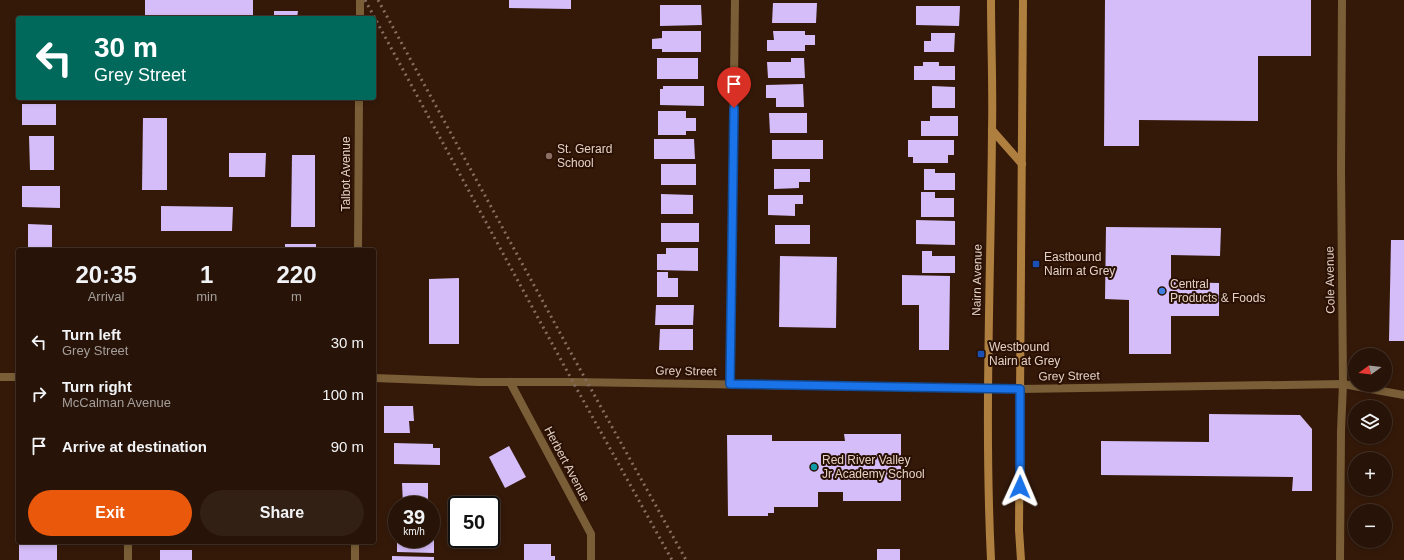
<!DOCTYPE html>
<html lang="en">
<head>
<meta charset="utf-8">
<style>
  :root { --surface:#271307; --page:#332015; --text:#f1f3f6; --muted:#a49e9b; --line:#433228; --accent:#ea580c }
  body { margin:0; font-family:Helvetica,sans-serif; background:var(--page); color:var(--text); height:100vh; display:flex; flex-direction:column; font-size:15px; white-space:nowrap }
  * { box-sizing:border-box; margin:0 }
  p { font-size:13px; color:var(--muted) }
  .icon { flex:none; width:22px; height:22px; fill:none; stroke:currentColor; stroke-width:2; stroke-linecap:round; stroke-linejoin:round }
  .map { position:relative; flex:1; overflow:hidden }
  .details { position:absolute; left:16px; top:248px; width:360px; height:296px; display:flex; flex-direction:column; background:var(--surface); border-radius:4px; box-shadow:0 2px 6px #0003,0 0 0 1px var(--line) }
  .details>* { flex:none }
  .top-card { position:absolute; left:16px; top:16px; width:360px; height:84px; border-radius:4px; box-shadow:0 2px 6px #0003,0 0 0 1px var(--line); background:#00695c; color:#fff; overflow:hidden }
  .needle { width:26px; rotate:255deg }
  .tools { position:absolute; left:1348px; top:348px; display:grid; gap:8px }
  .tools a { display:grid; place-items:center; width:44px; height:44px; border-radius:50%; background:var(--surface); box-shadow:0 2px 6px #0003,0 0 0 1px var(--line); font-size:20px }
  .speed { position:absolute; left:388px; top:496px; display:flex; gap:8px; font-size:20px; font-weight:700; text-align:center }
  .speed>* { display:grid; place-content:center; width:52px; height:52px; border-radius:50%; background:var(--surface); box-shadow:0 2px 6px #0003,0 0 0 1px var(--line); line-height:1 }
  .speed small { font-size:10px; font-weight:400 }
  .speed .limit { border:2px solid #111; border-radius:6px; background:#fff; color:#111 }
  .pin { position:absolute; display:grid; place-items:center; width:34px; height:34px; color:#fff; margin:-41px -17px; border-radius:50% 50% 50% 0; rotate:-45deg; box-shadow:0 0 4px #0007 }
  .pin .icon { rotate:45deg }
  .me { position:absolute; width:44px; margin:-22px; rotate:1deg; stroke-linejoin:round; filter:drop-shadow(0 0 3px #0008) }
  .turn { display:flex; align-items:center; gap:14px; height:84px; padding:0 12px; font-size:18px }
  .turn .icon { width:52px; height:52px; stroke-width:2.5 }
  .turn b { display:block; font-size:28px; line-height:34px }
  .eta { display:flex; justify-content:space-evenly; align-items:center; height:68px; text-align:center }
  .eta b { font-size:24px; font-weight:600; line-height:28px }
  .action { display:flex; gap:8px; margin-top:auto; padding:8px 12px }
  .action a { flex:1; height:46px; border-radius:24px; background:var(--accent); color:#fff; font-size:16px; font-weight:600; line-height:46px; text-align:center }
  .action a+a { background:var(--page); color:var(--text) }
  ul { padding:0; list-style:none }
  li { display:flex; align-items:center; gap:12px; height:52px; padding:0 12px }
  li div { flex:1 }
  li b { display:block; font-size:15px }
  li em { font-style:normal }
  .map>svg:first-child { display:block }
</style>
</head>
<body>
<div class="map">
<svg width="1404" height="560" viewBox="0 0 1404 560">
  <rect width="100%" height="100%" fill="#341909"/>
  <g fill="#d5bdf9">
    <rect x="145" y="0" width="108" height="18"/>
    <path d="M 509,0 L 571,0 L 571,9 L 509,8 Z"/>
    <path d="M 1105,0 L 1311,0 L 1311,56 L 1258,56 L 1258,121 L 1139,120 L 1139,146 L 1104,146 Z"/>
    <path d="M 773,3 L 817,3 L 816,23 L 772,23 Z"/>
    <path d="M 660,5 L 701,5 L 702,25 L 660,26 Z"/>
    <path d="M 916,6 L 960,6 L 959,26 L 916,25 Z"/>
    <path d="M 274,11 L 298,11 L 297,18 L 274,18 Z"/>
    <path d="M 662,31 L 701,31 L 701,52 L 662,52 L 662,49 L 652,49 L 652,39 L 662,38 Z"/>
    <path d="M 773,31 L 805,31 L 805,35 L 815,35 L 815,45 L 805,45 L 805,51 L 767,51 L 767,40 L 774,40 Z"/>
    <path d="M 931,33 L 955,33 L 954,52 L 924,52 L 924,41 L 931,41 Z"/>
    <rect x="657" y="58" width="41" height="21"/>
    <path d="M 791,58 L 804,58 L 805,78 L 768,78 L 767,62 L 791,62 Z"/>
    <path d="M 923,62 L 939,62 L 939,66 L 955,66 L 955,80 L 914,80 L 914,66 L 923,66 Z"/>
    <path d="M 803,84 L 804,107 L 776,107 L 776,98 L 766,98 L 766,85 Z"/>
    <path d="M 663,86 L 704,86 L 704,106 L 660,105 L 660,89 L 663,89 Z"/>
    <path d="M 932,86 L 955,87 L 955,108 L 932,108 Z"/>
    <rect x="23" y="98" width="36" height="2"/>
    <rect x="22" y="104" width="34" height="21"/>
    <path d="M 658,111 L 686,111 L 686,118 L 696,118 L 696,131 L 686,131 L 686,135 L 658,135 Z"/>
    <path d="M 769,113 L 807,113 L 807,133 L 770,133 Z"/>
    <path d="M 930,116 L 958,116 L 958,136 L 921,136 L 921,121 L 930,121 Z"/>
    <path d="M 143,118 L 167,118 L 167,190 L 142,190 Z"/>
    <path d="M 29,136 L 54,136 L 54,170 L 30,170 Z"/>
    <path d="M 654,139 L 694,139 L 695,159 L 654,159 Z"/>
    <rect x="772" y="140" width="51" height="19"/>
    <path d="M 908,140 L 954,140 L 954,155 L 948,155 L 948,163 L 913,163 L 913,157 L 908,157 Z"/>
    <path d="M 229,153 L 266,153 L 265,177 L 229,177 Z"/>
    <path d="M 292,155 L 315,155 L 315,227 L 291,227 Z"/>
    <rect x="661" y="164" width="35" height="21"/>
    <path d="M 774,169 L 810,169 L 810,182 L 799,182 L 799,188 L 774,189 Z"/>
    <path d="M 924,169 L 935,169 L 935,173 L 955,173 L 955,190 L 924,190 Z"/>
    <path d="M 22,186 L 60,186 L 60,208 L 22,207 Z"/>
    <path d="M 921,192 L 935,192 L 935,198 L 954,198 L 954,217 L 921,217 Z"/>
    <path d="M 661,194 L 693,195 L 693,214 L 661,214 Z"/>
    <path d="M 768,195 L 803,195 L 803,204 L 795,204 L 795,216 L 768,215 Z"/>
    <path d="M 161,206 L 233,207 L 232,231 L 161,231 Z"/>
    <path d="M 916,220 L 955,221 L 955,245 L 916,244 Z"/>
    <rect x="661" y="223" width="38" height="19"/>
    <path d="M 28,224 L 52,225 L 52,250 L 28,250 Z"/>
    <rect x="775" y="225" width="35" height="19"/>
    <path d="M 1106,227 L 1221,228 L 1220,256 L 1171,255 L 1171,282 L 1219,283 L 1219,316 L 1171,316 L 1171,354 L 1129,354 L 1129,300 L 1105,299 Z"/>
    <path d="M 1391,240 L 1404,240 L 1404,341 L 1389,341 Z"/>
    <rect x="285" y="244" width="31" height="6"/>
    <path d="M 666,248 L 698,248 L 698,271 L 657,270 L 657,254 L 666,254 Z"/>
    <path d="M 922,251 L 932,251 L 932,256 L 955,256 L 955,273 L 922,273 Z"/>
    <path d="M 780,256 L 837,257 L 836,328 L 779,327 Z"/>
    <path d="M 657,272 L 668,272 L 668,278 L 678,278 L 678,297 L 657,297 Z"/>
    <path d="M 902,275 L 950,276 L 949,350 L 919,350 L 919,305 L 902,305 Z"/>
    <path d="M 459,278 L 459,344 L 429,344 L 429,279 Z"/>
    <path d="M 656,305 L 694,305 L 693,325 L 655,325 Z"/>
    <path d="M 660,329 L 693,329 L 693,350 L 659,350 Z"/>
    <path d="M 384,406 L 413,406 L 414,421 L 409,421 L 410,433 L 384,433 Z"/>
    <path d="M 1209,414 L 1300,415 L 1312,429 L 1312,491 L 1292,491 L 1293,477 L 1101,475 L 1101,441 L 1209,442 Z"/>
    <path d="M 844,434 L 901,434 L 901,501 L 843,501 L 843,492 L 818,492 L 818,507 L 774,507 L 774,513 L 768,513 L 768,516 L 728,516 L 727,435 L 772,435 L 772,441 L 845,441 Z"/>
    <path d="M 394,443 L 433,444 L 433,448 L 440,448 L 440,465 L 394,464 Z"/>
    <path d="M 509,446 L 526,477 L 505,488 L 489,457 Z"/>
    <path d="M 17,459 L 18,459 L 18,481 L 16,481 Z"/>
    <path d="M 402,483 L 428,483 L 428,505 L 403,505 Z"/>
    <path d="M 431,527 L 434,527 L 434,553 L 397,552 L 397,539 L 431,539 Z"/>
    <path d="M 19,542 L 50,542 L 50,544 L 57,544 L 57,560 L 19,560 Z"/>
    <path d="M 524,544 L 551,544 L 551,556 L 555,556 L 555,560 L 524,560 Z"/>
    <rect x="877" y="549" width="23" height="11"/>
    <rect x="160" y="550" width="32" height="10"/>
    <path d="M 392,556 L 434,557 L 434,560 L 392,560 Z"/>
  </g>
  <g fill="none" stroke-linecap="round" stroke-linejoin="round">
    <g stroke="#7a5e37" stroke-width="8">
      <path d="M 510,382 L 591,534 L 591,560"/>
      <path d="M 730,384 L 735,0"/>
      <path d="M 1020,389 L 1343,384 L 1404,395"/>
      <path d="M 128,560 L 128,542"/>
      <path d="M 1340,560 L 1341,431 L 1343,384 L 1341,170 L 1342,0"/>
    </g>
    <g stroke="#7a5e37" stroke-width="8">
      <path d="M 360,18 L 360,0"/>
      <path d="M 358,250 L 359,98"/>
      <path d="M 0,377 L 18,377"/>
      <path d="M 374,378 L 479,382 L 573,382 L 1020,389"/>
      <path d="M 355,560 L 355,542"/>
    </g>
    <g stroke="#ae7f3f" stroke-width="8">
      <path d="M 992,130 L 1022,164"/>
      <path d="M 991,560 C 984,417 991,273 992,130 C 993,87 991,43 991,0"/>
      <path d="M 1021,560 L 1019,530 L 1023,0"/>
    </g>
    <g stroke="#856e61" stroke-width="3" stroke-dasharray="2 4" stroke-linecap="butt">
      <path d="M 365,0 L 573,382 L 672,560"/>
      <path d="M 378,0 L 571,353 L 686,560"/>
    </g>
  </g>
  <g fill="none" stroke-linecap="round" stroke-linejoin="round">
    <defs>
      <path id="route" d="M 734,108 L 730,384 L 1020,389 L 1020,487"/>
    </defs>
    <use href="#route" stroke="#114b97" stroke-width="10"/>
    <use href="#route" stroke="#1a73e8" stroke-width="7"/>
  </g>
  <circle fill="#8d6e63" stroke="#291002" stroke-width="1.5" cx="549" cy="156" r="4"/>
  <g fill="#1a4fb4" stroke="#291002" stroke-width="1.5">
    <rect x="1032" y="260" width="8" height="8" rx="2"/>
    <rect x="977" y="350" width="8" height="8" rx="2"/>
  </g>
  <circle fill="#3f7fe0" stroke="#291002" stroke-width="1.5" cx="1162" cy="291" r="4"/>
  <circle fill="#0f9aa8" stroke="#291002" stroke-width="1.5" cx="814" cy="467" r="4"/>
  <g text-anchor="middle" dominant-baseline="central" stroke-width="4" stroke-linejoin="round" paint-order="stroke">
    <g font-size="12" fill="#e3d0c6" stroke="#291002" text-anchor="start">
      <text x="557" y="149">St. Gerard<tspan x="557" dy="14">School</tspan></text>
      <text x="1044" y="257">Eastbound<tspan x="1044" dy="14">Nairn at Grey</tspan></text>
      <text x="1170" y="284">Central<tspan x="1170" dy="14">Products &amp; Foods</tspan></text>
      <text x="989" y="347">Westbound<tspan x="989" dy="14">Nairn at Grey</tspan></text>
      <text x="822" y="460">Red River Valley<tspan x="822" dy="14">Jr Academy School</tspan></text>
    </g>
    <g font-size="12" fill="#e3d0c6" stroke="#291002">
      <text transform="translate(346 174) rotate(-90)">Talbot Avenue</text>
      <text transform="translate(977 280) rotate(-89)">Nairn Avenue</text>
      <text transform="translate(1330 280) rotate(-91)">Cole Avenue</text>
      <text transform="translate(686 371) rotate(1)">Grey Street</text>
      <text transform="translate(1069 376) rotate(-1)">Grey Street</text>
      <text transform="translate(567 464) rotate(62)">Herbert Avenue</text>
    </g>
  </g>
</svg>
<div class="tools">
<a><svg class="needle" viewBox="-14 -14 28 28"><path d="M0-13l5 13h-10z" fill="#e53935"/><path d="M0 13l5-13h-10z" fill="#a49e9b"/></svg></a>
<a><svg class="icon" aria-label="layers" viewBox="0 0 24 24"><path d="M12 4l9 5-9 5-9-5zM3 14l9 5 9-5"/></svg></a>
<a>+</a>
<a>−</a>
</div>
<div class="speed"><div>39<small>km/h</small></div><div class="limit">50</div></div>
<div class="pin" style="left:734px;top:108px;background:#d93025"><svg class="icon" aria-label="arrive" viewBox="0 0 24 24"><path d="M6 21V4h12l-3 4 3 4H6"/></svg></div>
<svg class="me" style="left:1020px;top:487px" viewBox="-20 -20 40 40"><path d="M0-17L14 15 0 8-14 15z" fill="#1a73e8" stroke="#fff" stroke-width="4"/></svg>
<div class="top-card">
<div class="turn"><svg class="icon" aria-label="left" viewBox="0 0 24 24"><path d="M17 20v-9H6M10 6l-5 5 5 5"/></svg><div><b>30 m</b>Grey Street</div></div>
</div>
<section class="details">
<div class="eta">
<div><b>20:35</b><p>Arrival</p></div>
<div><b>1</b><p>min</p></div>
<div><b>220</b><p>m</p></div>
</div>
<ul>
<li><svg class="icon" aria-label="left" viewBox="0 0 24 24"><path d="M17 20v-9H6M10 6l-5 5 5 5"/></svg><div><b>Turn left</b><p>Grey Street</p></div><em>30 m</em></li>
<li><svg class="icon" aria-label="right" viewBox="0 0 24 24"><path d="M7 20v-9h11M14 6l5 5-5 5"/></svg><div><b>Turn right</b><p>McCalman Avenue</p></div><em>100 m</em></li>
<li><svg class="icon" aria-label="arrive" viewBox="0 0 24 24"><path d="M6 21V4h12l-3 4 3 4H6"/></svg><div><b>Arrive at destination</b></div><em>90 m</em></li>
</ul>
<div class="action"><a>Exit</a><a>Share</a></div>
</section>
</div>
</body>
</html>
